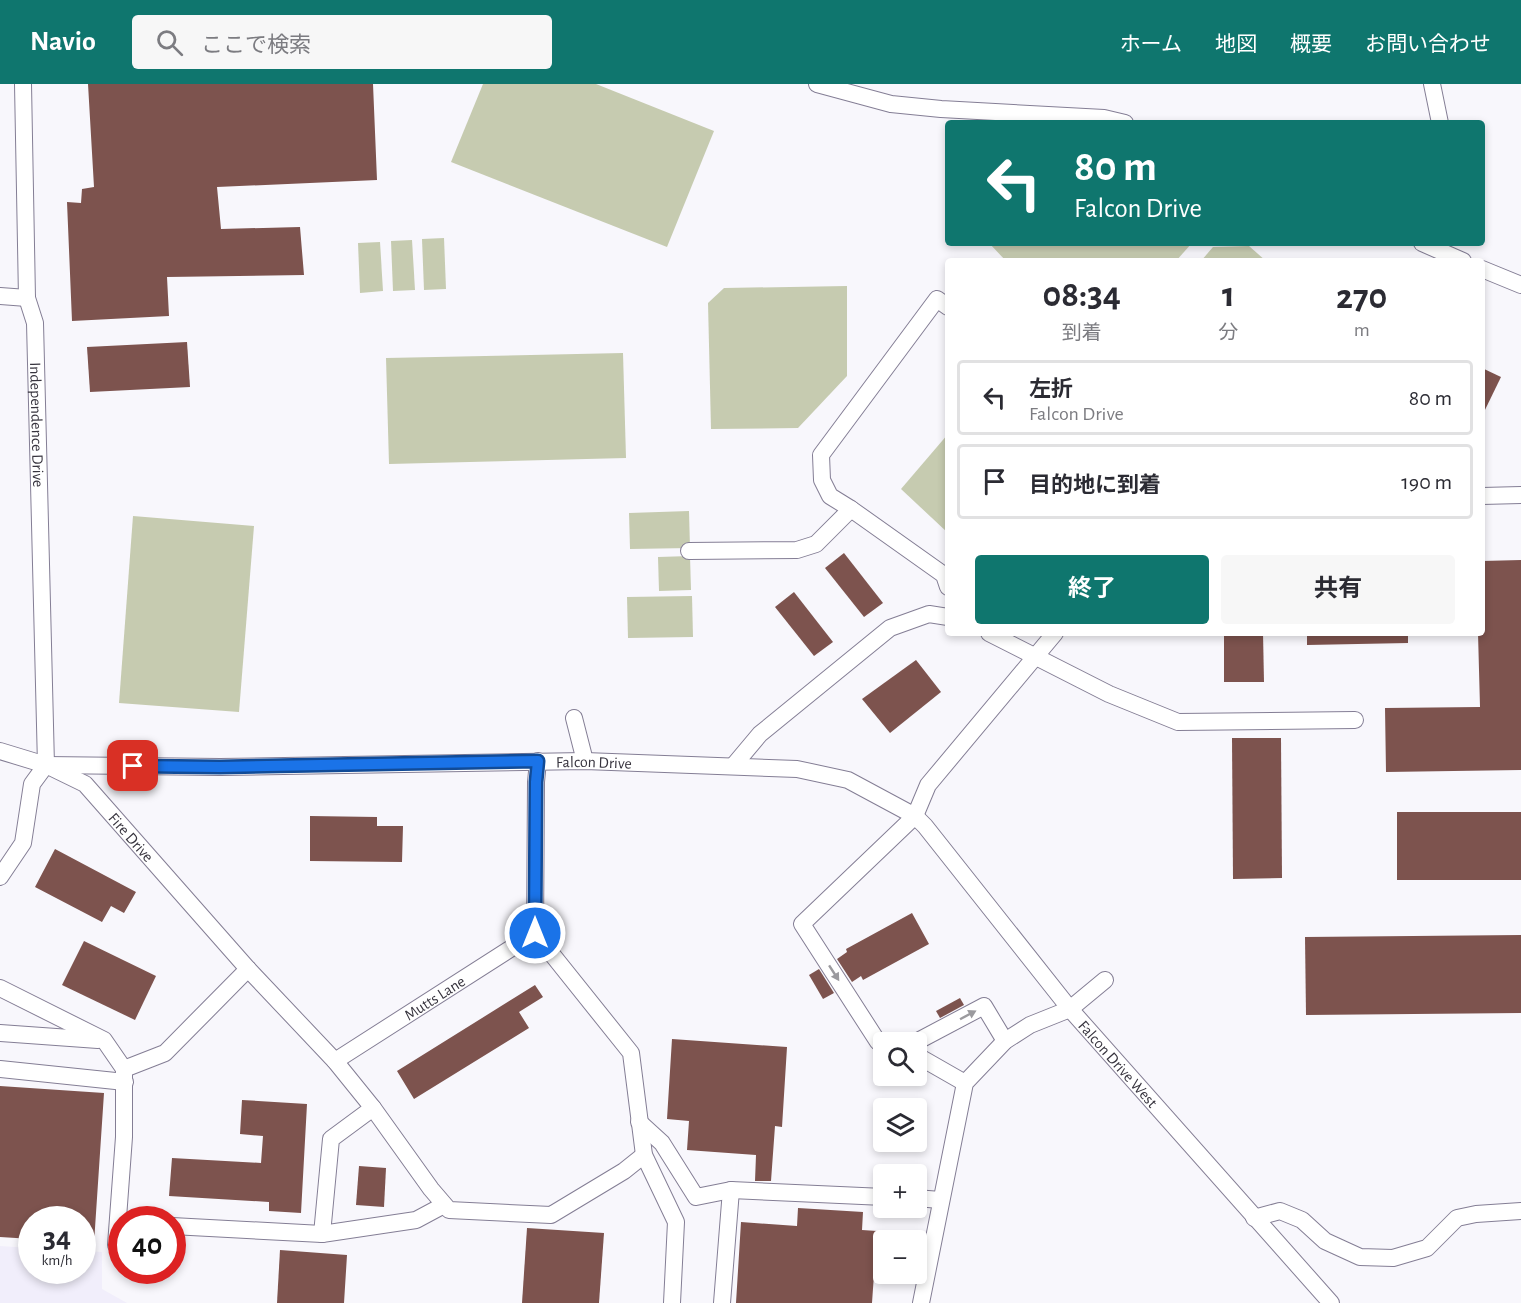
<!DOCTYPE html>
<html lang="ja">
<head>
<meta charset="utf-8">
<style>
	body { margin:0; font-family:"Alegreya Sans","Noto Sans JP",sans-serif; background:#f7f7f7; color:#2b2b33; height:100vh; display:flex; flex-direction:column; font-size:22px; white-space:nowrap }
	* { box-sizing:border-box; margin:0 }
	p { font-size:20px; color:#7c7c81 }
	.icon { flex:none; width:33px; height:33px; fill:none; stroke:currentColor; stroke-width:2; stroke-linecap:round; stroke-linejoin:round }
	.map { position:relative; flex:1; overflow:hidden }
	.side { position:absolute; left:945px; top:174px; width:540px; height:378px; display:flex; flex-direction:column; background:#fff; border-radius:6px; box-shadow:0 3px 9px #0003 }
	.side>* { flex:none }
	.guide { position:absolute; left:945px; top:36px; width:540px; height:126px; border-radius:6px; box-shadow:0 3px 9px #0003; background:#0f766e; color:#fff; overflow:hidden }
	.tools { position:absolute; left:873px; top:948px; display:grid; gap:12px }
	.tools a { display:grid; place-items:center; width:54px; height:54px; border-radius:6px; background:#fff; box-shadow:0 3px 9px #0003; font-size:30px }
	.speed { position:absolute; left:18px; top:1122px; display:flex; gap:12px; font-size:30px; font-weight:700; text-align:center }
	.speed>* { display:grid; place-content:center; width:78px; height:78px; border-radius:50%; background:#fff; box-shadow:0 3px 9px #0003; line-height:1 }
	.speed small { font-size:15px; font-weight:400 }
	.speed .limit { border:9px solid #d22; background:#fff; color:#111 }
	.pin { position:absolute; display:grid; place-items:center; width:51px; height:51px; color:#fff; margin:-26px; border-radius:12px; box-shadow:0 3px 9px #0006 }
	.me { position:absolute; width:66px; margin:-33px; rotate:0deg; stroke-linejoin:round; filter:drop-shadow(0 0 4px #0008) }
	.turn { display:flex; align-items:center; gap:21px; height:126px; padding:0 30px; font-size:27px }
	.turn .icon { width:78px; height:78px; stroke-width:2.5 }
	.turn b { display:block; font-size:42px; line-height:51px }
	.eta { display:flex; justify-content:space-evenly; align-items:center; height:102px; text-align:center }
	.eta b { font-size:36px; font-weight:700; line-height:42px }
	.button { display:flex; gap:12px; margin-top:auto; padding:12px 30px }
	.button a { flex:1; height:69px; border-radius:6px; background:#0f766e; color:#fff; font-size:24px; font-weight:700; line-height:69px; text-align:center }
	.button a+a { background:#f7f7f7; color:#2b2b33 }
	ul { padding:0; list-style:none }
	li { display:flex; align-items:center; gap:18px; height:75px; margin:0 12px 9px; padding:0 18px; border:3px solid #e1e1e2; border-radius:6px }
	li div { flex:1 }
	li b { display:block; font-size:22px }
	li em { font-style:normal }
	header { display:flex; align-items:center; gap:36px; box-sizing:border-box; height:84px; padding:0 30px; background:#0f766e; color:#fff }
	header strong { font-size:28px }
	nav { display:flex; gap:33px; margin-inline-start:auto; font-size:21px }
	.search { width:420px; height:54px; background:#f7f7f7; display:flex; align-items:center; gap:15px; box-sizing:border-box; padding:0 21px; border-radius:6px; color:#7c7c81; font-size:22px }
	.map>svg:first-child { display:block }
	.built { fill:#f1eefb }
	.green { fill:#c6cbb0 }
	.building { fill:#7d534e }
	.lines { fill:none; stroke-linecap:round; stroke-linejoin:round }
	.minor-casing { stroke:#847e95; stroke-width:18 }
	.minor { stroke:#fff; stroke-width:16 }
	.oneway { fill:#9b9a9e }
	.route-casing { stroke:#114b97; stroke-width:15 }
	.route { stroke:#1a73e8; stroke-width:10 }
	.labels { text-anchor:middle; stroke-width:6; stroke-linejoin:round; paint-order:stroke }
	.street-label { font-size:16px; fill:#37343e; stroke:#fff }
</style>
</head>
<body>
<header>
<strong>Navio</strong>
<div class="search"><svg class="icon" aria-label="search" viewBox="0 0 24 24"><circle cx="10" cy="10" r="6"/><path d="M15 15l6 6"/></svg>ここで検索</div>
<nav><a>ホーム</a><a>地図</a><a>概要</a><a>お問い合わせ</a></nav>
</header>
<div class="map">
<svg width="1521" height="1219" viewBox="0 0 1521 1219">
	<rect width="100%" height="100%" fill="#f8f7fc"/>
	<polygon class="built" points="0,1162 31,1164 32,1186 82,1186 83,1167 102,1168 102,1205 127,1219 0,1219"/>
	<g class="green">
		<polygon points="483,0 596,0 714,47 667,163 451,78"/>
		<polygon points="444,154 446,205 424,206 422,155"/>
		<polygon points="412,156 415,206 393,207 391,157"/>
		<polygon points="380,158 383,207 360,209 358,159"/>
		<polygon points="989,159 1192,159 1176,177 1006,177"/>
		<polygon points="1249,162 1266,177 1201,177 1213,163"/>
		<polygon points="847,202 847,292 798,344 711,345 708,219 724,204"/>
		<polygon points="623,269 626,374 389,380 386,274"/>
		<polygon points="948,350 948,449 901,405"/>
		<polygon points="689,427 690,464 630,465 629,429"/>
		<polygon points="133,432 254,442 239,628 119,619"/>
		<polygon points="690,472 691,506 659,507 658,473"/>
		<polygon points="692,512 693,553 628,554 627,513"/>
	</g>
	<g class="building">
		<polygon points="88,0 373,0 377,96 217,103 221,145 300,143 304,191 167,193 169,232 72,237 67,118 81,119 82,105 94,103"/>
		<polygon points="187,258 190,303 90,308 87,263"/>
		<polygon points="1482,284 1501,293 1482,332"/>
		<polygon points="844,469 883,519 864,533 825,484"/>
		<polygon points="1521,476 1521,686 1386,688 1385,624 1480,623 1478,549 1482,549 1482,477"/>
		<polygon points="794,508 833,558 814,572 775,523"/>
		<polygon points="1224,549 1263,549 1264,598 1224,598"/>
		<polygon points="1307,549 1408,549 1408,559 1307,561"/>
		<polygon points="916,576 941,608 890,649 862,615"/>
		<polygon points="1232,654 1281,654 1282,794 1233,795"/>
		<rect x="1397" y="728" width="124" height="68"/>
		<polygon points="310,732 377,733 377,742 403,742 402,778 310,777"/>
		<polygon points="55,765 136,808 124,829 111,822 102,838 35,803"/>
		<polygon points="912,829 929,860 863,896 861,892 852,898 837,875 847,868 846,865"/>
		<polygon points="1521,851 1521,929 1306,931 1305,853"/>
		<polygon points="84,857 156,892 135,936 62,901"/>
		<polygon points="819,885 834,909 823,915 809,891"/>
		<polygon points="535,901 543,913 519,928 529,944 414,1015 397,987"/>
		<polygon points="960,914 964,921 940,934 936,927"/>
		<polygon points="672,955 787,963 782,1043 775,1042 771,1097 755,1097 756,1071 687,1066 689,1037 667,1035"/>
		<polygon points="0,1002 104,1009 94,1159 82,1159 82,1136 32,1136 32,1155 0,1153"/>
		<polygon points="242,1016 307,1020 301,1129 269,1127 269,1118 169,1112 172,1074 261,1079 263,1052 240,1050"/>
		<polygon points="359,1082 386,1084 384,1123 356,1121"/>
		<polygon points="798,1124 863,1128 862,1146 877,1147 872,1219 736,1219 741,1138 797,1142"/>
		<polygon points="527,1144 604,1149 599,1219 522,1219"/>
		<polygon points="280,1166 347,1171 344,1219 277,1219"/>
	</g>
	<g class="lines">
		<defs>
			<g id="minor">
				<path id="s1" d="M23,0L27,214L35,239L46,681"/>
				<polyline points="817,0 891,20 941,25 1104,34 1125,39"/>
				<polyline points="1432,0 1440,39"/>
				<polyline points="1422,159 1463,177"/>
				<polyline points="1482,185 1521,201"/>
				<polyline points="0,212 27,214"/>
				<polyline points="948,223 937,215 821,371 822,396 830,412 851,425 944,491 948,503"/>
				<polyline points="1482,412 1521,411"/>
				<polyline points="689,467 797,466 816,460 851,425"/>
				<polyline points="989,549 1109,610 1178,638 1355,636"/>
				<polyline points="574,634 585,677"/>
				<path id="s2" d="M0,667L46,681L85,700L248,885L335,977L373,1024L431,1105L449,1126L551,1131L624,1087L644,1071"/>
				<path id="s3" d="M46,681L220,683L585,677L797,685L848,696L915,732L925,742L1070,925L1331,1219"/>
				<polyline points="734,681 760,650 890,544 929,530 948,533"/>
				<polyline points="0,793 23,759 32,700 46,681"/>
				<polyline points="535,849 631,969 644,1071 676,1138 672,1219"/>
				<polyline points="535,849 536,698 538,677"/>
				<polyline points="0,904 104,956 124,985 124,1053 116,1161"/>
				<polyline points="0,949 98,956"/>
				<polyline points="916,958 984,922 1005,957"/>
				<polyline points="884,959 878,958 802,840 915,732 928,701 1055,549"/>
				<polyline points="916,971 965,999"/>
				<path id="s4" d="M335,977L535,849"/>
				<polyline points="0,985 125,998"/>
				<polyline points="124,985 165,969 248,885"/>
				<polyline points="639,1038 662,1059 696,1113 731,1106 884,1113"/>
				<polyline points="916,1114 940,1116"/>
				<polyline points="1254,1134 1280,1127 1302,1136 1325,1157 1360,1173 1393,1174 1427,1164 1457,1134 1476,1130 1521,1127"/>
				<polyline points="172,1142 322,1150 416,1136 444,1121"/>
				<polyline points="322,1150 331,1055 373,1024"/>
				<polyline points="722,1219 731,1106"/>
				<polyline points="921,1219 965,999 1005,957 1030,941 1070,925 1105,896"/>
			</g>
		</defs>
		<use href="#minor" class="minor-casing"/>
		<use href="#minor" class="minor"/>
	</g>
	<defs><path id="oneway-solid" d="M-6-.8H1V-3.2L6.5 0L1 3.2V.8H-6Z" transform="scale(1.5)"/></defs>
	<g class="oneway">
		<use href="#oneway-solid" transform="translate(834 889) rotate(57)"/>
		<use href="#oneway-solid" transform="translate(968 931) rotate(-28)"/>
	</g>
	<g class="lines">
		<defs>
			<polyline id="route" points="133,682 220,683 538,677 536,698 535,849"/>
		</defs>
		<use href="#route" class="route-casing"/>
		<use href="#route" class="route"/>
	</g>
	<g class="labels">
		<g class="street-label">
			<text dy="6" stroke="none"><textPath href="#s1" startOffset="342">Independence Drive</textPath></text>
			<text dy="6" stroke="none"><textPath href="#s3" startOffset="548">Falcon Drive</textPath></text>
			<text dy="6" stroke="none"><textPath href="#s2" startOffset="162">Fire Drive</textPath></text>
			<text dy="6" stroke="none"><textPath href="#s4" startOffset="118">Mutts Lane</textPath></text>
			<text dy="6" stroke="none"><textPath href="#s3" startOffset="1200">Falcon Drive West</textPath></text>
		</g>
	</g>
</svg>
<div class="tools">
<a><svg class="icon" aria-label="search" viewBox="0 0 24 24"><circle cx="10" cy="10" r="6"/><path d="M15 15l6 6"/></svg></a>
<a><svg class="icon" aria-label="layers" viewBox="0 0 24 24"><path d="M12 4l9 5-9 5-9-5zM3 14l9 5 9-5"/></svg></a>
<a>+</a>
<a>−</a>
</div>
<div class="speed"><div>34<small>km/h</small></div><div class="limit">40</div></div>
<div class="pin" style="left:133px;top:682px;background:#d93025"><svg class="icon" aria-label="arrive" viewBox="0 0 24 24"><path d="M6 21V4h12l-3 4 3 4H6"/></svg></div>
<svg class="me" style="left:535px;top:849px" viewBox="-20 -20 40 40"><circle r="17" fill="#1a73e8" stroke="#fff" stroke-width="3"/><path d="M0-11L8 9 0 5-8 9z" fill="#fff"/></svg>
<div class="guide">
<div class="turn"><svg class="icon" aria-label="left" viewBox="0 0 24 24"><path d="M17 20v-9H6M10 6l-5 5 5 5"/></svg><div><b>80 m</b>Falcon Drive</div></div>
</div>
<section class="side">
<div class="eta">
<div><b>08:34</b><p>到着</p></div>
<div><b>1</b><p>分</p></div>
<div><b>270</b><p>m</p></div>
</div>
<ul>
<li><svg class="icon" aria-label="left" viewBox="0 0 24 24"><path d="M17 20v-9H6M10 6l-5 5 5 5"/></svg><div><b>左折</b><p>Falcon Drive</p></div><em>80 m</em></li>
<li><svg class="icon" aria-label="arrive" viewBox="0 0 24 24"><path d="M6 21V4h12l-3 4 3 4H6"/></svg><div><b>目的地に到着</b></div><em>190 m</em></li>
</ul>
<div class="button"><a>終了</a><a>共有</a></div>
</section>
</div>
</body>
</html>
